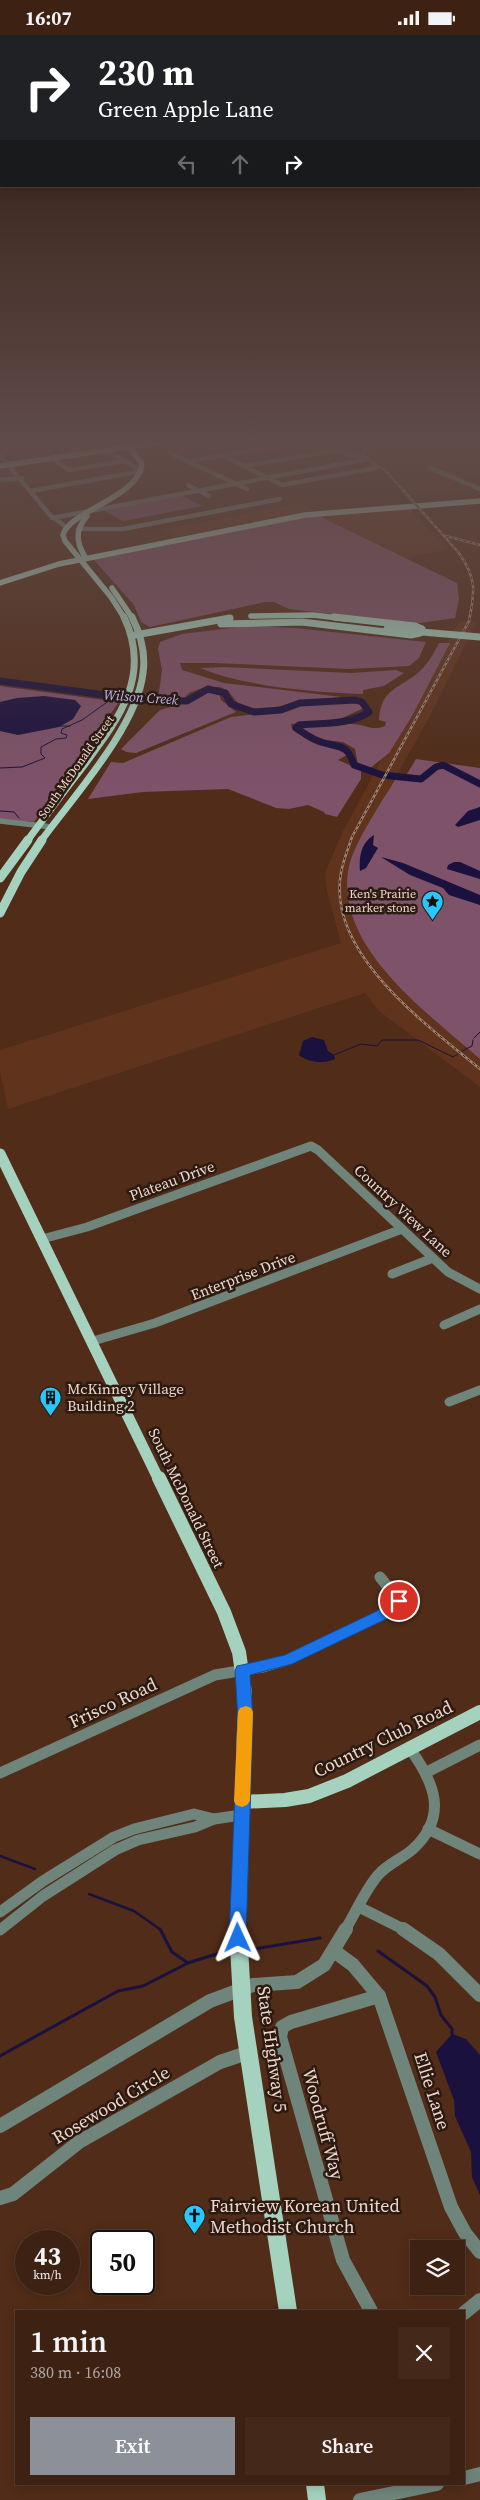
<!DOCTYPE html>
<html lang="en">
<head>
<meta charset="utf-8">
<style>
	body { margin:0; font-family:"Source Serif 4",serif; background:#44291b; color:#f1f3f6; height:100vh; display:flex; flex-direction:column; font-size:19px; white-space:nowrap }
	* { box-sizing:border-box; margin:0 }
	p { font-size:16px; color:#ada39f }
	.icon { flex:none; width:28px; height:28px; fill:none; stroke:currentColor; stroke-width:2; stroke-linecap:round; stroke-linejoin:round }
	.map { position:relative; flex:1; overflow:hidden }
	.side { position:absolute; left:15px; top:2275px; width:450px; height:175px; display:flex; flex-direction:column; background:#3d2112; border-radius:0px; box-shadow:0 2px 12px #0003,0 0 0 1px #563e32 }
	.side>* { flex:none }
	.guide { position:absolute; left:0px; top:0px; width:480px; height:152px; box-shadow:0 2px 12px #0003,0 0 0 1px #563e32; background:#202124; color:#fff; overflow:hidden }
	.tools { position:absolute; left:410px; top:2205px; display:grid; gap:10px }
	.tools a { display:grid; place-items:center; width:55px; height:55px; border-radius:0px; background:#3d2112; box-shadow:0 2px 12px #0003,0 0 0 1px #563e32; font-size:25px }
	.speed { position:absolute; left:15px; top:2195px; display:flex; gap:10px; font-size:25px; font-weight:700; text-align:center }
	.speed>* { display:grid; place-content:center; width:65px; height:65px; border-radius:50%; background:#3d2112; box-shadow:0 2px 12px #0003,0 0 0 1px #563e32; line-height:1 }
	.speed small { font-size:12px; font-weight:400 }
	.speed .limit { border:2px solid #111; border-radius:8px; background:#fff; color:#111 }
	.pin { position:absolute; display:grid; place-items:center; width:42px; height:42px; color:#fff; margin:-21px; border:2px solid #fff; border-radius:50%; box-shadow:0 1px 5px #0007 }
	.me { position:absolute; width:55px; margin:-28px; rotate:359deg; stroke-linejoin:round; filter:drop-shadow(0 0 4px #0008) }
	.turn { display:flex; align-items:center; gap:18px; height:105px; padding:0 15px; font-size:22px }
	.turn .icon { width:65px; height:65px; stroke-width:2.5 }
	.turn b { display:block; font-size:35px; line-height:42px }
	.lanes { display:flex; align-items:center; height:48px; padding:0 15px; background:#0003; justify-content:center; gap:25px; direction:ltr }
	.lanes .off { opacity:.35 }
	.round { display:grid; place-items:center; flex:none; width:52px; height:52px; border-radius:0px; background:#44291b }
	.head { display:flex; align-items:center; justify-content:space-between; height:85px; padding:0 15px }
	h1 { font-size:30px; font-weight:600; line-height:38px }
	.cta { display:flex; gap:10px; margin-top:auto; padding:10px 15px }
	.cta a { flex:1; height:58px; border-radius:0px; background:#8c9099; color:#fff; font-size:20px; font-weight:600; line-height:58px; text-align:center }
	.cta a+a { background:#44291b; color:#f1f3f6 }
	.status { display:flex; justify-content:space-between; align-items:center; height:35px; padding:0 25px; background:#3d2112; direction:ltr }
	.status svg { height:14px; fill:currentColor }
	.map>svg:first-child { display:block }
	.built { fill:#60331c }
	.green { fill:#7e5269 }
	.water { fill:#1a113e }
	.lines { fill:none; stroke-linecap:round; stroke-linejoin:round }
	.stream-far2 { stroke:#1a113e; stroke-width:1 }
	.stream-far1 { stroke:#1a113e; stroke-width:2.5 }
	.stream { stroke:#1a113e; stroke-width:3 }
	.river { stroke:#1a113e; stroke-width:7 }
	.minor-far4 { stroke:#6f857b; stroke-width:4.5 }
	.minor-far3 { stroke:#6f857b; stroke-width:5.5 }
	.minor-far2 { stroke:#6f857b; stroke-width:9 }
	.minor-far1 { stroke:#6f857b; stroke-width:11 }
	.minor { stroke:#6f857b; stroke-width:14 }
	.major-far5 { stroke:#a5d2bf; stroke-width:5.5 }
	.major-far4 { stroke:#a5d2bf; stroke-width:7 }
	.major-far3 { stroke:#a5d2bf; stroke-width:9 }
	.major-far2 { stroke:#a5d2bf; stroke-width:11 }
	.major-far1 { stroke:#a5d2bf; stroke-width:14 }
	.major { stroke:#a5d2bf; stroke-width:18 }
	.rail-casing { stroke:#a08171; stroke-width:2.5 }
	.rail { stroke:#2b1a11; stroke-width:1; stroke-dasharray:3; stroke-linecap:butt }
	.major-bridge { stroke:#a5d2bf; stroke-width:7 }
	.route { fill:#1a73e8; stroke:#114b97 }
	.slow { fill:#f59e0b }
	.labels { text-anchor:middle; stroke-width:5; stroke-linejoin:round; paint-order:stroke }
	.far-street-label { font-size:12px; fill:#f0d7cb; stroke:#2b1a11 }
	.far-poi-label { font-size:12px; fill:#f0d7cb; stroke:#2b1a11; text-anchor:end }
	.far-water-label { font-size:14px; font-style:italic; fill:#bdb9f9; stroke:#2b1a11 }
	.street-label { font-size:15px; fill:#f0d7cb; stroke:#2b1a11 }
	.poi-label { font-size:15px; fill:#f0d7cb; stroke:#2b1a11; text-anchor:start }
	.near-street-label { font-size:18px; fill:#f0d7cb; stroke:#2b1a11 }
	.near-poi-label { font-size:18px; fill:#f0d7cb; stroke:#2b1a11; text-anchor:start }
</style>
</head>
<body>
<div class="status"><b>16:07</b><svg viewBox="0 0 49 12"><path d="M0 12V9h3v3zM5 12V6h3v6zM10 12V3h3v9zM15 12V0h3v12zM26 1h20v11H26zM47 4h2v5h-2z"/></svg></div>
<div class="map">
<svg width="480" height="2465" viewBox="0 0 480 2465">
	<rect width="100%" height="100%" fill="#512c18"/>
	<g class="built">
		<polygon points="14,407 90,407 103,415 13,427 0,415 0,409"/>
		<polygon points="328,407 480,407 480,439 455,444 480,456 412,461 386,432 359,417"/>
		<polygon points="300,468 312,475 174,502 162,495"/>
		<polygon points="409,473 448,514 406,523 317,480"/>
		<polygon points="460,586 477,586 431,679 353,819 349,831 347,857 349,873 356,890 386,938 480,1020 480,1052 379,976 365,958 8,1074 0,1036 0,1015 341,908 327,856 325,838 342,798 370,746 416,660"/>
	</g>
	<g class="green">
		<polygon points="54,407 89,407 99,413 67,418"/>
		<polygon points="181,460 202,471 123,486 103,475"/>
		<polygon points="317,480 457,548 459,564 455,583 413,589 289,574 274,567 265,567 150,592 141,587 134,570 94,525"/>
		<polygon points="247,591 295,593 426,607 419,623 409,631 349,634 214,628 180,628 182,635 224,648 342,662 294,667 267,675 249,673 237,667 228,656 220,652 205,652 189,658 182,665 158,664 162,635 158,614 160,607 182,599"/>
		<path d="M439,608H450L412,681L389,718L369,734L358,730L355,714L343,707L324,705L302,694L305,692C320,691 335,689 350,689C363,688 372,697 385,691L386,687L379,685C381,653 399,654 419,637C428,629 434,618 439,608Z"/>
		<path d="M224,632L351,638L396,635L404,638L384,651L363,655V659C313,657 246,652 200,633Z"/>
		<polygon points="0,651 119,667 34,787 0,784"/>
		<polygon points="209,657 219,658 221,665 236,677 136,718 126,717 121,714 160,675 192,666"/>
		<polygon points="358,667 364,673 338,685 291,689 292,694 318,708 338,712 347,720 338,725 361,735 361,744 337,782 325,779 324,777 308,770 289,774 276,773 228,754 143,757 88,764 111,727 123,728 231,682 283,676 304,669"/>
		<path d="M416,724L480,733V1024C428,978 332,911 349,831C355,806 382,767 396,743L404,744Z"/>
	</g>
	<g class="water">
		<polygon points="44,661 75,665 81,671 73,684 59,692 18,700 0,696 0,667 17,663"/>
		<polygon points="480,772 480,785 458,792 455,790 468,776"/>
		<path d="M374,800L373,810L378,813L366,833L360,836C359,821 361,808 374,800Z"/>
		<polygon points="381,822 403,828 480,860 480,870 449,860 443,853 410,840"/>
		<polygon points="454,827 460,827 480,836 480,844 447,834 448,830"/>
		<path d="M312,1002L324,1005L328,1016L334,1020L335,1024C325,1029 308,1028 299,1020L303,1006Z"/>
		<polygon points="452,1999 466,2004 480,2020 480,2160 472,2142 471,2117 455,2081 454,2065 436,2017"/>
	</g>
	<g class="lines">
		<g class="stream-far2">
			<polyline points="57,691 70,691"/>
			<polyline points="0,733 22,732 45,723 41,719 41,712 56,704 66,703 67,700 61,698 62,694 82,685 113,663"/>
			<polyline points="0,776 14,777 19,783"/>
			<polyline points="474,1003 480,997"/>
			<polyline points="462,1016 472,1011 473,1005"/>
			<polyline points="334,1020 361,1009 377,1011 382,1005 418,1005 453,1022 458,1019"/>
		</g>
		<g class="stream-far1">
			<polyline points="0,1821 35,1834"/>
			<polyline points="89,1859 134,1876 161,1895"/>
		</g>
		<g class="stream">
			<polyline points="160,1894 172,1917 188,1928 226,1916"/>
			<polyline points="254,1914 320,1903"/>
			<polyline points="378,1916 427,1951 435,1962 441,1980 452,1994 452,1999"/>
			<polyline points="0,2021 118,1956 143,1951 188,1928"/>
		</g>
		<path class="river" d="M0,646L142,665L187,666L208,654L225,658L231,669L254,677L281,675L300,668L355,665L362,667L369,677C350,690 322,688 299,690L296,693C304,698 312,705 321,707C339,713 347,708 354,730L382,740L421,744L436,732L443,730L480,749"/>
		<g class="minor-far4">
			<polyline points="93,407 142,436"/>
			<polyline points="161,407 168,412 170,418 247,454"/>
			<polyline points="311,407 332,416"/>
			<polyline points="0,408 9,407"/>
			<polyline points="0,420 50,480 66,492"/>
			<polyline points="222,420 282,450 376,433"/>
			<polyline points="51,423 69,435 124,426"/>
			<polyline points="189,426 301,407"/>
			<polyline points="245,431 337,415 364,425"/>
			<polyline points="430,433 480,454"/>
			<polyline points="0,445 22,443"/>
			<polyline points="188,450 209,461"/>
			<polyline points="31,456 142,436"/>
			<polyline points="52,483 363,425"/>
			<polyline points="78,494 123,494 280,464"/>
		</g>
		<polyline class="minor-far3" points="0,786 52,792"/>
		<g class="minor-far2">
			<polyline points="42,1204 87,1192 311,1111 318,1115 448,1237 480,1254"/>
			<polyline points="392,1239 433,1223"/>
			<polyline points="444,1290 480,1274"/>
			<polyline points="93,1306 155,1288 402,1194"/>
			<polyline points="449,1367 480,1355"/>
		</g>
		<g class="minor-far1">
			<polyline points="427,1737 480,1710"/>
			<polyline points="0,1738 215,1640 263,1632 287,1625 382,1580 395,1572 399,1566 380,1542"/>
			<polyline points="428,1794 480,1819"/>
			<polyline points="359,1872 405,1895"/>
			<polyline points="0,1877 43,1846 114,1802 134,1794 194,1779 214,1784"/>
			<polyline points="0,1895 43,1861 115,1815 138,1805 195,1792 214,1784 241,1780"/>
			<path d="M345,1895C355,1879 366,1853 379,1839C388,1829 403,1823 413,1814C449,1781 434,1747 410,1714"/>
		</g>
		<g class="minor">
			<polyline points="403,1894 439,1919 480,1960"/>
			<polyline points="334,1916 353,1930 379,1961 451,2172 465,2198 480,2217"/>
			<polyline points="0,2091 210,1966 253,1950 297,1947 324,1930 346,1894"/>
			<polyline points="0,2163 13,2159 79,2107 220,2027 247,2018"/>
			<polyline points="371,2276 343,2225 280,2002 282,1992 291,1987 379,1961"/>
			<polyline points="464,2278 480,2265"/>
			<polyline points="464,2443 480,2439"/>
			<polyline points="360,2465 437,2449"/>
		</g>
		<g class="major-far5">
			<path d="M121,407L132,415L142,429C139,462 69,476 63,500L65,506L111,562L125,584"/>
			<polyline points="0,431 160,407"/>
			<path d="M85,522C76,507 75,495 87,481"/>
			<polyline points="0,548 59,529 305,480 480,466"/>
			<polyline points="112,553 133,584"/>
			<polyline points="251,581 313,580 346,584"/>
			<polyline points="226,584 230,583"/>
		</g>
		<g class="major-far4">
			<polyline points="221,589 302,587 411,600 420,598 422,594 415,591 334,582"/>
			<polyline points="135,600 230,583"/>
			<path d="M27,806C45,782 63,757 82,733C116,687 153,643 124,582"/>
			<path d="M41,806C73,762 137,692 143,638C146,618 141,600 132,582"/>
		</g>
		<g class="major-far3">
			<polyline points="0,843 28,805"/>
			<polyline points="0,878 21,837 42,805"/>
		</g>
		<polyline class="major-far2" points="0,1119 159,1445"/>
		<g class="major-far1">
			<polyline points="159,1443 224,1577 239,1617 245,1658 238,1895"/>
			<polyline points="242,1767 285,1765 309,1761 347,1746 480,1677"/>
		</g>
		<g class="major">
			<polyline points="238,1894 243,1982 288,2276"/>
			<polyline points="315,2449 317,2465"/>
		</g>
		<defs>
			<g id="rail">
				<path d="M325,407L363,422L385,435L459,518C477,544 475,556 469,586L352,802C348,814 343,826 341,838C326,918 427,990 480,1034"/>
				<polyline points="370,425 363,419 364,415 380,407"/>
				<polyline points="446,501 480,510"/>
			</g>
		</defs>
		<use href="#rail" class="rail-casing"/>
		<use href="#rail" class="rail"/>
		<polyline class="major-bridge" points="387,594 480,602"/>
	</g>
	<linearGradient id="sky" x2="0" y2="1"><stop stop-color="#2d180d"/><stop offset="0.54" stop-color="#5f4b48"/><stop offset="1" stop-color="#5f4b48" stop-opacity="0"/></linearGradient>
	<rect width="480" height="752" fill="url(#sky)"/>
	<path class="route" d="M399,1561L404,1563L406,1566C401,1575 395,1579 386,1584L292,1629L250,1640L253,1685L246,1903L243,1908L238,1911L232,1908L229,1903L238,1685L235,1636L237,1631L242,1630L285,1620L377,1576Z"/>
	<polygon class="slow" points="246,1671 251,1673 253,1677 250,1766 247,1770 242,1772 236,1770 234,1766 238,1677 240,1673"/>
	<defs>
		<symbol id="sight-pin" viewBox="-11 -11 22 30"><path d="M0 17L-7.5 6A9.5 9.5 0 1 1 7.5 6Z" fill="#27c8ff" stroke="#2b1a11"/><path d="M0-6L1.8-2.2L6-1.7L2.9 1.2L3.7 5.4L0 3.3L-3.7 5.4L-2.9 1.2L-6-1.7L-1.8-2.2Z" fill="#111"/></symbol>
		<symbol id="building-pin" viewBox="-11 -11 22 30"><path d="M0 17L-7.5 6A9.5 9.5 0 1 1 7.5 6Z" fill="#27c8ff" stroke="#2b1a11"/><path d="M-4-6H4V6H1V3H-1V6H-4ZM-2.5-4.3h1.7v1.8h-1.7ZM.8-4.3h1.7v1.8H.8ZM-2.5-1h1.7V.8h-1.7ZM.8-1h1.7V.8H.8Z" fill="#111"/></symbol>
		<symbol id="church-pin" viewBox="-11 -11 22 30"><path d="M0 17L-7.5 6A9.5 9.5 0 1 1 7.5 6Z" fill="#27c8ff" stroke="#2b1a11"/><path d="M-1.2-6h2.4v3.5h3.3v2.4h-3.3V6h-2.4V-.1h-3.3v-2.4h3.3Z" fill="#111"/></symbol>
	</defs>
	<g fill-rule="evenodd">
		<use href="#sight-pin" x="420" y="854" width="25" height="34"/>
		<use href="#building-pin" x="38" y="1350" width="25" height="34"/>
		<use href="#church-pin" x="182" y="2168" width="25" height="34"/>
	</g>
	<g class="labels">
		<g class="far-street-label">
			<text transform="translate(76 732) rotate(-55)" y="4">South McDonald Street</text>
		</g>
		<g class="far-poi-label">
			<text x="416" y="863">Ken's Prairie<tspan x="416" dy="14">marker stone</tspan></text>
		</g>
		<g class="far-water-label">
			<text transform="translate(141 662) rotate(4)" y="5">Wilson Creek</text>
		</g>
		<g class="street-label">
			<text transform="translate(172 1146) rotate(-20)" y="5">Plateau Drive</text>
			<text transform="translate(403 1176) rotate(43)" y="5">Country View Lane</text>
			<text transform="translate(243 1241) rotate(-21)" y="5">Enterprise Drive</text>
			<text transform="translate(186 1463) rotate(64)" y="5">South McDonald Street</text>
		</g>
		<g class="poi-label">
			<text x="67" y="1359">McKinney Village<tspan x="67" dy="17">Building 2</tspan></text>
		</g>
		<g class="near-street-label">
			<text transform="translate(113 1668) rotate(-25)" y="6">Frisco Road</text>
			<text transform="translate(383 1704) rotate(-26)" y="6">Country Club Road</text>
			<text transform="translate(272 2014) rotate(82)" y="6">State Highway 5</text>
			<text transform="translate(432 2056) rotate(72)" y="6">Ellie Lane</text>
			<text transform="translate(111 2070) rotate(-31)" y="6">Rosewood Circle</text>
			<text transform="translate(323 2089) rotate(75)" y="6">Woodruff Way</text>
		</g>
		<g class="near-poi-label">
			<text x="210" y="2177">Fairview Korean United<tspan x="210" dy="21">Methodist Church</tspan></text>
		</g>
	</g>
</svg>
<div class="tools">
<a><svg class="icon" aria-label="layers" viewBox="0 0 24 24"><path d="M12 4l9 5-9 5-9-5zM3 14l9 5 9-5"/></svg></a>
</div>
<div class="speed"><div>43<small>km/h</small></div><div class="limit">50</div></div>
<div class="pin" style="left:399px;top:1566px;background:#d93025"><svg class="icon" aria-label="arrive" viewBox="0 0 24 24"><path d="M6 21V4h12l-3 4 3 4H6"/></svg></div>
<svg class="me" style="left:238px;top:1903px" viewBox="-20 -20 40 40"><path d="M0-17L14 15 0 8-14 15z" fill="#1a73e8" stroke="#fff" stroke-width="4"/></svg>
<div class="guide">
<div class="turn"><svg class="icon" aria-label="right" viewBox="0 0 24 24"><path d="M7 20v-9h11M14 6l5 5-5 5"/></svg><div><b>230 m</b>Green Apple Lane</div></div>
<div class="lanes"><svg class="icon off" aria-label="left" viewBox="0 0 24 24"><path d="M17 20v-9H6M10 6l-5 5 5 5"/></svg><svg class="icon off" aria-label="ahead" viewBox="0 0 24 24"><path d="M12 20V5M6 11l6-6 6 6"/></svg><svg class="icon" aria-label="right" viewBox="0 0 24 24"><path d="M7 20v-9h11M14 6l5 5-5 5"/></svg></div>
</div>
<section class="side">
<div class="head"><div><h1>1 min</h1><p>380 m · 16:08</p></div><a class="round"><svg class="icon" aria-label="close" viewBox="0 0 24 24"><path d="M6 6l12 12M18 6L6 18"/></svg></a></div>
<div class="cta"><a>Exit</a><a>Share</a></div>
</section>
</div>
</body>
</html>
